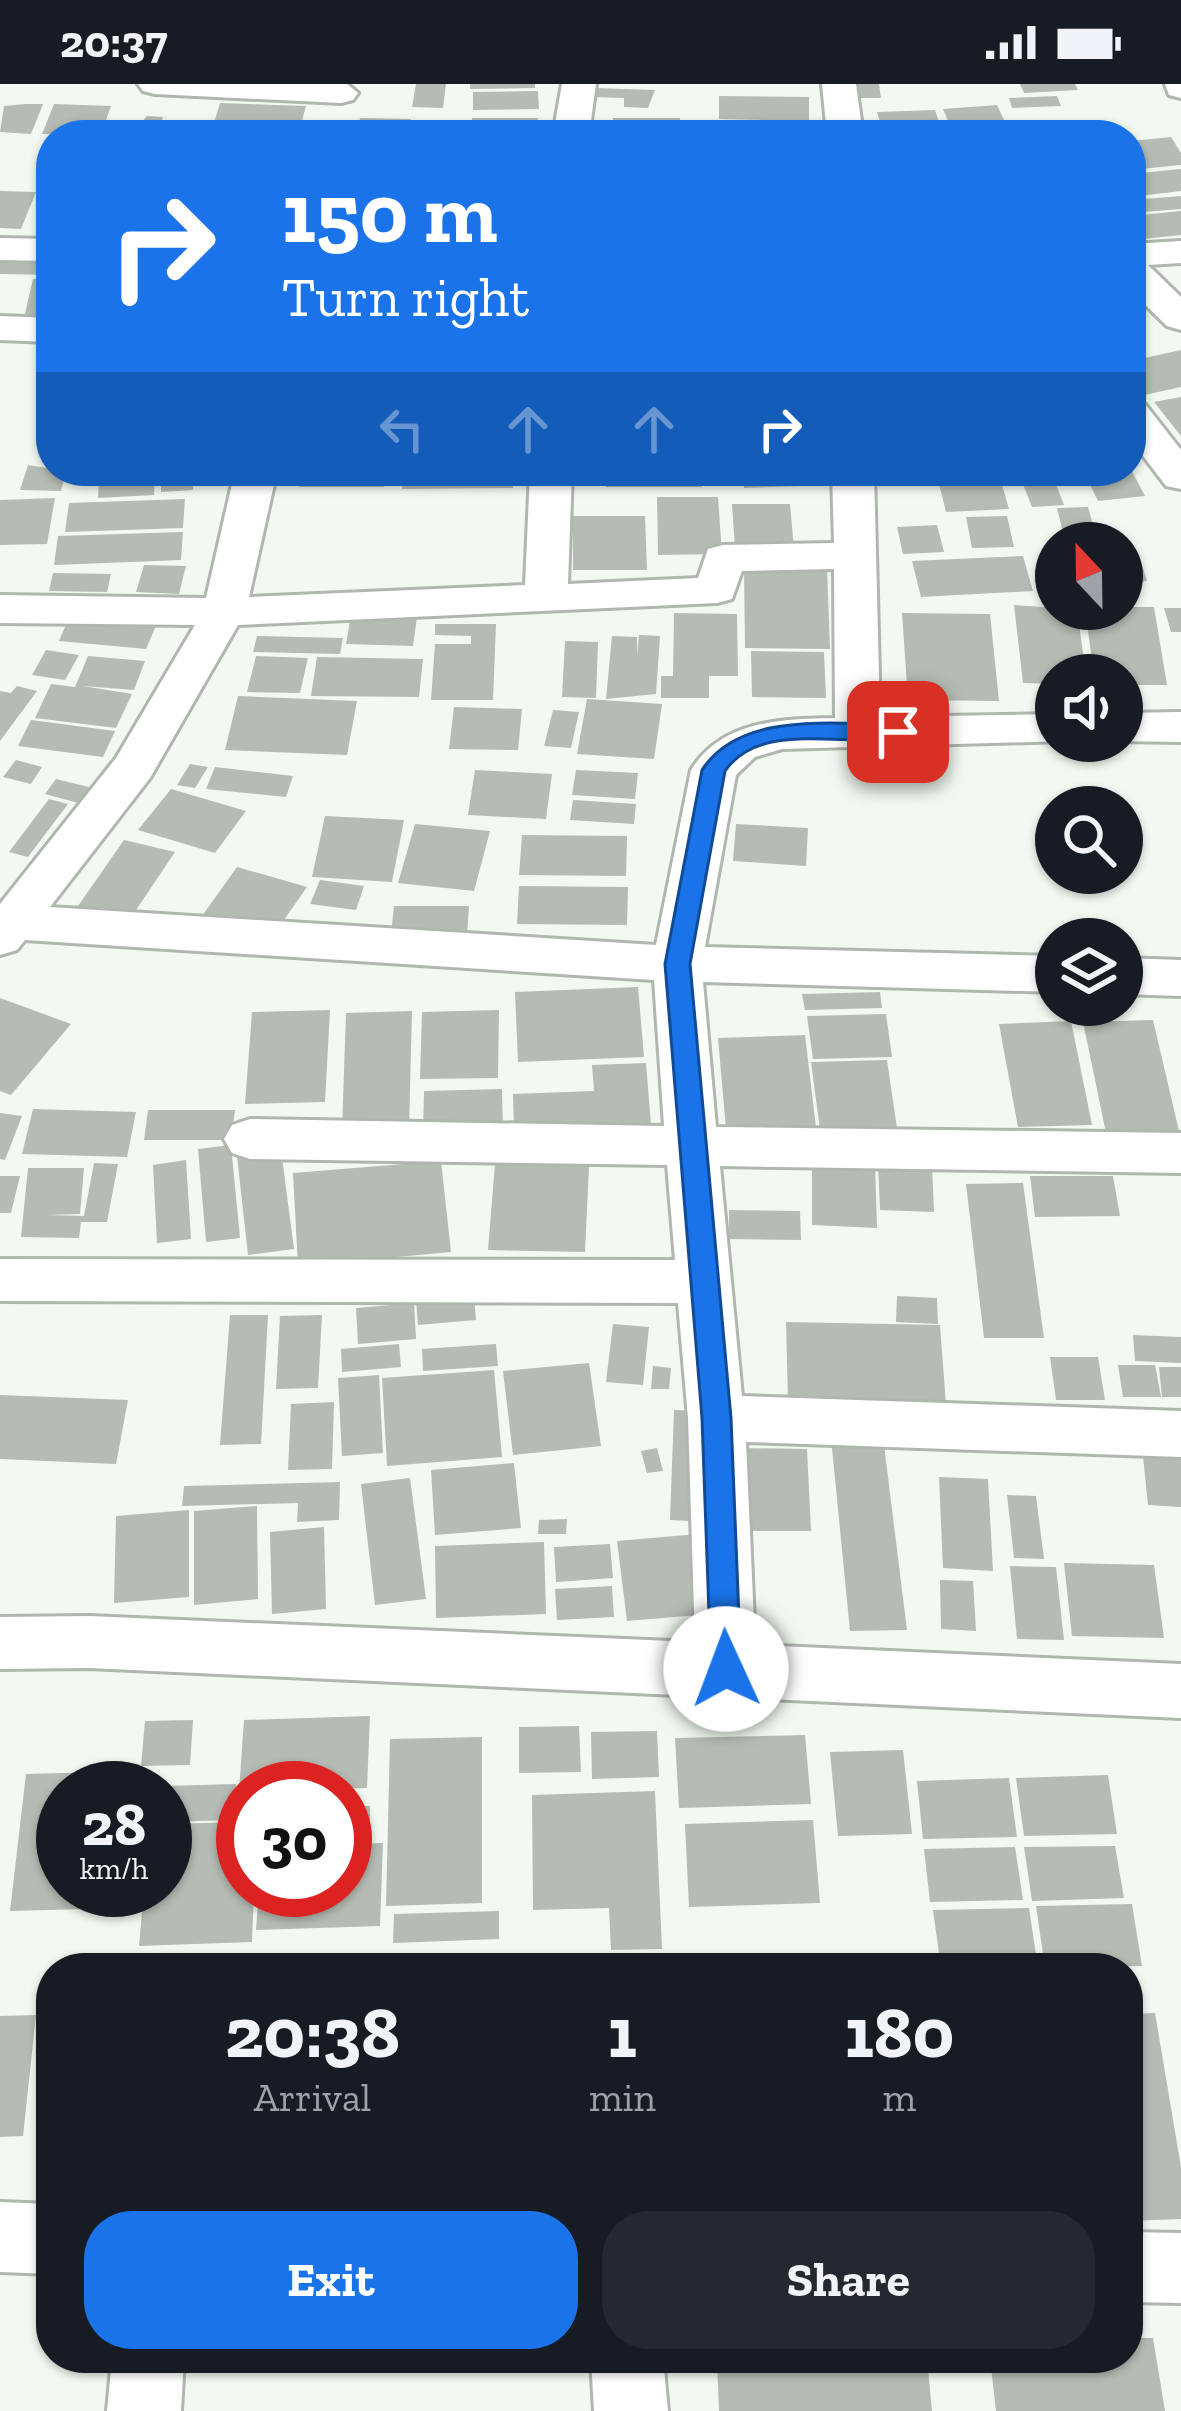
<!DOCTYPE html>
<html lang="en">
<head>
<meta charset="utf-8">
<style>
	body { margin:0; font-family:"Zilla Slab",serif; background:#242831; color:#f1f3f6; height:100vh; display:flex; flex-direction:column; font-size:45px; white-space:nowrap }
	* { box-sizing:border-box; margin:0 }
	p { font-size:39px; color:#9ea1a6 }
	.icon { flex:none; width:66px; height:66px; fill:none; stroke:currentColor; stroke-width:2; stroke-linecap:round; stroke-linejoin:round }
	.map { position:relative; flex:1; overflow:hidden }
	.details { position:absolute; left:36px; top:1869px; width:1107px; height:420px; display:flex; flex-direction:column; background:#171b24; border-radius:48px; box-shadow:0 3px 9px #0004 }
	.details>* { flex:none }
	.guide { position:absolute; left:36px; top:36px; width:1110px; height:366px; border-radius:48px; box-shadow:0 3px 9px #0004; background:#1a73e8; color:#fff; overflow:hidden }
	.needle { width:78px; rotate:338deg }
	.fabs { position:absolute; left:1035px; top:438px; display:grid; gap:24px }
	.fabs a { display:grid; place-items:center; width:108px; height:108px; border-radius:50%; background:#171b24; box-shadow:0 3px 9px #0004; font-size:60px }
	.speed { position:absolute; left:36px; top:1677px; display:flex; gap:24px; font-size:60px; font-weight:700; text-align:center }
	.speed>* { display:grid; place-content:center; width:156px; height:156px; border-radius:50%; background:#171b24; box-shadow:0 3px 9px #0004; line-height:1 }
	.speed small { font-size:30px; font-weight:400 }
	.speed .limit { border:18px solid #d22; background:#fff; color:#111 }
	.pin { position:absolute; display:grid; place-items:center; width:102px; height:102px; color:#fff; margin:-51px; border-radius:24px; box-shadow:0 6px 18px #0006 }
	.me { position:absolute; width:132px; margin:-66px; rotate:358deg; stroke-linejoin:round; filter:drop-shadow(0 0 9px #0008) }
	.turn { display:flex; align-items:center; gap:42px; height:252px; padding:0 48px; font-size:54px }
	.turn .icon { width:156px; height:156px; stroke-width:2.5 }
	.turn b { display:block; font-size:84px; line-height:102px }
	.lanes { display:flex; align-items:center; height:114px; padding:0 48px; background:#0003; justify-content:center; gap:60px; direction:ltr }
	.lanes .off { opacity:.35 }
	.eta { display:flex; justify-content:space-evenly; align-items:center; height:204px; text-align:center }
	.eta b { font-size:72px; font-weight:800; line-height:84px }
	.primary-button { display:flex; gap:24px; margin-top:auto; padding:24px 48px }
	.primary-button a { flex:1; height:138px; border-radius:48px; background:#1a73e8; color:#fff; font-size:48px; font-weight:800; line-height:138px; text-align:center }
	.primary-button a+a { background:#242831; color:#f1f3f6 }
	.status { display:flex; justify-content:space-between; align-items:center; height:84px; padding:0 60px; background:#171b24; direction:ltr }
	.status svg { height:33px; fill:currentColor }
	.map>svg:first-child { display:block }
	.building { fill:#b5bcb3 }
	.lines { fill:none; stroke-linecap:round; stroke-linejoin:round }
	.minor-casing { stroke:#b0b7af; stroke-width:6 }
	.minor { fill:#fff; fill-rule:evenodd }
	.route { fill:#1a73e8; stroke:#114b97; stroke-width:3 }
</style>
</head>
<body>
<div class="status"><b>20:37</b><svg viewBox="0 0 49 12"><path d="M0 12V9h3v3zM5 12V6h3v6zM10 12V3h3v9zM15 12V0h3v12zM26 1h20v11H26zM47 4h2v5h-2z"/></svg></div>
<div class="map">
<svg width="1181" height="2327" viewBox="0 0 1181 2327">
	<rect width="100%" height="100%" fill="#f1f9f0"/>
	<g class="building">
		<polygon points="416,0 446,0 443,24 412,23"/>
		<polygon points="470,0 535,0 535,4 470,5"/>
		<polygon points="854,0 879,0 881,14 855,14"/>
		<polygon points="1020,0 1075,0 1078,6 1024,9"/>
		<polygon points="593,4 655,6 648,24 624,23 624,14 591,13"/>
		<polygon points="538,7 539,25 473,26 473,8"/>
		<polygon points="719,12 809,13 809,37 719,35"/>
		<polygon points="1057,12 1061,22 1012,24 1009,14"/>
		<polygon points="220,19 306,22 298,51 211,49"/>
		<polygon points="26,20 43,20 31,50 0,48 4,22"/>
		<polygon points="54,20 111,22 101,51 42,50"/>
		<polygon points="997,21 1010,49 954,51 943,25"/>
		<polygon points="935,26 943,51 884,51 877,28"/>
		<polygon points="147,32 163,33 157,51 125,51 129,41 139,41"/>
		<polygon points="360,34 411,35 409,51 357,51"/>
		<rect x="472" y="34" width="66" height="17"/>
		<polygon points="613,34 680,34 681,51 614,51"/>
		<polygon points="718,38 809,39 810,51 719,51"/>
		<polygon points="1171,53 1181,69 1181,81 1131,86 1131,57"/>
		<polygon points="1181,85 1181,107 1131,113 1131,90"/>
		<polygon points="0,107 36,108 21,145 0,144"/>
		<polygon points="1181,112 1181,125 1131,129 1131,116"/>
		<polygon points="1181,127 1181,151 1134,156 1131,150 1131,132"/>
		<polygon points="0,171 51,172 51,191 0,190"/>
		<polygon points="33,195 51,195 51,238 23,238"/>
		<polygon points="1181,266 1181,303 1131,314 1131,277"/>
		<polygon points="1181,313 1181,352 1154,318"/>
		<polygon points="28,381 66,387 61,407 20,406"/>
		<polygon points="155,387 154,411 98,414 99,389"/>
		<polygon points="161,387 204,387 204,391 193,392 193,406 161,408"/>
		<polygon points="301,387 386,387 384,403 299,403"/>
		<polygon points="403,387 513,387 513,404 402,405"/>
		<polygon points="606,387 701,387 702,403 606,403"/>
		<polygon points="742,387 826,387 828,401 744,404"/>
		<polygon points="1132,387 1145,412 1098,417 1085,391"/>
		<polygon points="1053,393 1064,421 1032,423 1021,395"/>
		<polygon points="1001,397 1009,425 946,428 939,400"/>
		<polygon points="657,413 718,413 722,470 658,471"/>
		<polygon points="55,414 47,460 0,461 0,416"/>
		<polygon points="185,415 183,444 65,448 69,419"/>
		<polygon points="732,420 790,420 794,465 735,465"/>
		<polygon points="1088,423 1095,448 1063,449 1057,424"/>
		<polygon points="573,432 645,432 647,486 573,486"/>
		<polygon points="1007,432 1014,463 972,464 966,433"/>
		<polygon points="937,441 944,468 903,470 897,443"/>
		<polygon points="183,448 181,476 54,481 58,452"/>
		<polygon points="1023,472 1033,507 921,513 912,477"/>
		<polygon points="144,481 186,482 179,510 136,508"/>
		<polygon points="744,481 827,483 830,565 745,564"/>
		<polygon points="1142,481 1147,497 1122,499 1122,483"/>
		<polygon points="53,489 111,490 107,508 49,507"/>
		<polygon points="1014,521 1077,525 1086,591 1056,591 1056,600 1023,599"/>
		<polygon points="1122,523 1154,523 1167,601 1122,601 1122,591 1094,591 1085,525"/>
		<polygon points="1164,524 1181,524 1181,548 1171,548"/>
		<polygon points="71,529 158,537 146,565 59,557"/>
		<polygon points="674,529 737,530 738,592 709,592 709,614 661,614 661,592 673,592"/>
		<polygon points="902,529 990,530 999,617 908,616"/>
		<polygon points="351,531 417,533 413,562 346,560"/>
		<polygon points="435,540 496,540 493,616 431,616 435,560 471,560 471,552 435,551"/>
		<polygon points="639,551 660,552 656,610 606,615 612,552 637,553 637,572"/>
		<polygon points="257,552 343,554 340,570 253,568"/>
		<polygon points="565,557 598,558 596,614 562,613"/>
		<polygon points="46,566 79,571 65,596 32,591"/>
		<polygon points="751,567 824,568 826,614 752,613"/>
		<polygon points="88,572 145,577 134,606 83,602 132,610 116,644 35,634 51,600 75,603"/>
		<polygon points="256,572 308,574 300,609 247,608"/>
		<polygon points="317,573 423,575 419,613 311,612"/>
		<polygon points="17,602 37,607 0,657 0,607 11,609"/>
		<polygon points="238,612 357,617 347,671 225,666"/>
		<polygon points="587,615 662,620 654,675 577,670"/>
		<polygon points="454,623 522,625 518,666 449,665"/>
		<polygon points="553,626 579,628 571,664 544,662"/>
		<polygon points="31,636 115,647 103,673 18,662"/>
		<polygon points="16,676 42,683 31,700 3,693"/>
		<polygon points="190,680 208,683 195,704 177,701"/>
		<polygon points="215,683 293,692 286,713 206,705"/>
		<polygon points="475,686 552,690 546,735 468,731"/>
		<polygon points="576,686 638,689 635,715 572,711"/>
		<polygon points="56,695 105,707 93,723 45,710"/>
		<polygon points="171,705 246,727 215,769 138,746"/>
		<polygon points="49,715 68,720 28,773 9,768"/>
		<polygon points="573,716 636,720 634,740 570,736"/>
		<polygon points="325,732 404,736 392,798 312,793"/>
		<polygon points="415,740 490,747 474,807 398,799"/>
		<polygon points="736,740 808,744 806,782 733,777"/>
		<polygon points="522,751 627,752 626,792 519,791"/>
		<polygon points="124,756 175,768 130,835 78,822"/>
		<polygon points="237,783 307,803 272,853 202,832"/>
		<polygon points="320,796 364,802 356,826 310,820"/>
		<polygon points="519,802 628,803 627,841 517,840"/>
		<polygon points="394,822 469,822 467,851 391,850"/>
		<polygon points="638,903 644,973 518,978 515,908"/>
		<polygon points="880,908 882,924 805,926 802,910"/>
		<polygon points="0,914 71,940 11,1011 0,1007"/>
		<polygon points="330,926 325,1018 245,1020 252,928"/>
		<polygon points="499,926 498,994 420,995 422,928"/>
		<polygon points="412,927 409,1045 342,1046 346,929"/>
		<polygon points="886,930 892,973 813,975 807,932"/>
		<polygon points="1153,936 1179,1047 1106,1049 1083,938"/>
		<polygon points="1071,937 1092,1041 1018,1043 999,940"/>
		<polygon points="805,951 816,1043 726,1045 718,954"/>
		<polygon points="887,976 897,1044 820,1046 811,978"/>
		<polygon points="646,979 651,1041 514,1048 513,1010 594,1007 592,981"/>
		<polygon points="502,1005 503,1048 423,1051 424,1007"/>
		<polygon points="33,1025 136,1028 127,1073 22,1070"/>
		<polygon points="148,1026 235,1026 231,1056 144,1056"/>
		<polygon points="0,1029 22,1032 5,1076 0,1075"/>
		<polygon points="231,1061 240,1154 206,1158 198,1065"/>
		<polygon points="281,1066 294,1165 248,1171 237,1072"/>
		<polygon points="186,1076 191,1155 157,1159 153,1081"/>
		<polygon points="441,1077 451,1168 298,1182 293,1089"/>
		<polygon points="812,1077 875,1079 877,1144 812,1141"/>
		<polygon points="94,1079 118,1080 107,1138 81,1138 79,1154 21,1153 28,1084 84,1084 80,1130 47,1131 84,1132"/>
		<polygon points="495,1080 589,1082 585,1168 488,1166"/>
		<polygon points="878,1080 932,1082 934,1128 880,1126"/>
		<polygon points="0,1092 20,1092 11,1129 0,1129"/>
		<polygon points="1030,1092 1113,1092 1120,1132 1035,1133"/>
		<polygon points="1023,1099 1044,1254 984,1254 966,1100"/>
		<polygon points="729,1126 800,1127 801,1156 729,1155"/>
		<polygon points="474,1211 476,1236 418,1241 416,1216"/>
		<polygon points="897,1212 937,1214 938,1240 896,1238"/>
		<polygon points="414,1219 416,1255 358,1260 356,1224"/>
		<polygon points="230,1231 268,1231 261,1360 220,1361"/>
		<polygon points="322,1231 318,1304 276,1305 280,1232"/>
		<polygon points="786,1238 940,1241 946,1321 788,1318"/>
		<polygon points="613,1240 649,1243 643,1301 606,1298"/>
		<polygon points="1133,1251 1181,1253 1181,1279 1135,1277"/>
		<polygon points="399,1260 401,1283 342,1288 341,1265"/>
		<polygon points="496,1260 498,1282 423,1287 422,1265"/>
		<polygon points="1050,1273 1098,1273 1105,1316 1056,1316"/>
		<polygon points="589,1279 601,1362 513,1371 503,1287"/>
		<polygon points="1118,1281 1155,1281 1161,1313 1123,1313"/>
		<polygon points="653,1282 671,1284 669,1305 651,1305"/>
		<polygon points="1159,1283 1181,1283 1181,1313 1162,1313"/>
		<polygon points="494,1286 502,1373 387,1382 382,1294"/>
		<polygon points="379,1291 383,1369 342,1372 338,1294"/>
		<polygon points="0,1311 128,1316 116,1380 0,1375"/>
		<polygon points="334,1318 332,1385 288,1386 291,1320"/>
		<polygon points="674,1326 711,1327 709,1438 670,1436"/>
		<polygon points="883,1353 907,1546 850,1547 831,1354"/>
		<polygon points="657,1364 663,1387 647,1389 641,1367"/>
		<polygon points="737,1364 807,1365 811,1447 739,1447"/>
		<polygon points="1143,1372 1181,1373 1181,1423 1148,1421"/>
		<polygon points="514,1379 521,1444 435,1451 431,1386"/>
		<polygon points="939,1393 988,1395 993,1487 943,1484"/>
		<polygon points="410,1394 426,1515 375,1521 361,1400"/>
		<polygon points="340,1398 339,1436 297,1438 298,1419 182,1422 184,1402"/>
		<polygon points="1007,1411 1036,1412 1044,1475 1014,1474"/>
		<polygon points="257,1422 258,1515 194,1521 194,1427"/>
		<polygon points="189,1426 189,1513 114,1519 116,1432"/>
		<polygon points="567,1435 566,1450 538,1450 539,1436"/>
		<polygon points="324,1443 326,1525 272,1530 270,1448"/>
		<polygon points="698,1450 710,1530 627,1537 617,1457"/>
		<polygon points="544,1458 546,1530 436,1534 435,1462"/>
		<polygon points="610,1460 613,1494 556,1498 554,1463"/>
		<polygon points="1064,1479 1154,1481 1164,1554 1072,1552"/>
		<polygon points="1010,1482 1056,1483 1064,1556 1017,1555"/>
		<polygon points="940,1496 973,1497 976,1547 941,1545"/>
		<polygon points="612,1502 614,1533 557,1536 555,1505"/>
		<polygon points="370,1632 367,1704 239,1707 244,1636"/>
		<polygon points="193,1636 190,1681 141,1682 145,1637"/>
		<polygon points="579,1642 581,1688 519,1689 519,1643"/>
		<polygon points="657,1647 659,1693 592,1695 591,1648"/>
		<polygon points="805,1651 811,1720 679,1724 675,1654"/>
		<polygon points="482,1653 482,1819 386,1822 390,1655"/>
		<polygon points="903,1666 912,1750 838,1752 830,1668"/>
		<polygon points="139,1687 137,1704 63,1704 63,1806 127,1806 125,1824 10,1827 26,1690"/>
		<polygon points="1108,1691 1117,1750 1024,1752 1016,1694"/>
		<polygon points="1009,1694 1017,1753 923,1755 917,1697"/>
		<polygon points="236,1700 234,1736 165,1738 165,1702"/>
		<polygon points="655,1707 662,1865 611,1866 609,1824 533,1826 532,1711"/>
		<rect x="345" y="1722" width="25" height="31"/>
		<polygon points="813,1736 820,1819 689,1823 685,1740"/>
		<polygon points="243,1738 243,1806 254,1806 252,1858 139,1862 144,1806 165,1806 165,1740"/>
		<polygon points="383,1759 380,1842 256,1846 259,1806 345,1806 345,1760"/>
		<polygon points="1115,1762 1124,1814 1032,1817 1024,1763"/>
		<polygon points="1015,1763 1023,1816 930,1818 924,1765"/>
		<polygon points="1132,1820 1142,1882 1045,1884 1036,1822"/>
		<polygon points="1029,1824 1038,1884 941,1884 933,1826"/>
		<polygon points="499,1827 499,1855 393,1859 394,1830"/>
		<polygon points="1155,1929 1181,2083 1181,2135 1128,2137 1128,1930"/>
		<polygon points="36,1931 23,2052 0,2053 0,1932"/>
		<polygon points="1128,2254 1153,2254 1165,2327 996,2327 990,2274 1128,2274"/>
		<polygon points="717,2274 927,2274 932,2327 719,2327"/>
	</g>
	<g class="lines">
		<defs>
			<g id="minor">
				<polygon points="138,0 347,0 358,9 353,16 341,19 155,10 143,7"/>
				<polygon points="562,0 596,0 589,51 553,51"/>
				<polygon points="822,0 856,0 863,51 827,51"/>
				<polygon points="1165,0 1181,0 1181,14 1169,11"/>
				<polygon points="0,154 51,155 51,177 0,176"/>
				<polygon points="1181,157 1181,179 1148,181 1181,213 1181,246 1167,242 1131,207 1131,160"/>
				<polygon points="0,232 51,234 51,258 0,256"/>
				<polygon points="1131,317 1145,320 1181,366 1181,405 1166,402 1131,356"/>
				<path d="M235,387H277L249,513L525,501L530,387H572L568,500L698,494L708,465L723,461L834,459L832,387H874L880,633L1056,630V657H1066L782,665L755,673L736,691L705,863L1056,872V908L703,898L716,1043L1181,1049V1089L720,1082L742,1312L1181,1327V1373L746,1358L755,1561L1181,1580V1634L89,1584L0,1585V1533L89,1532L695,1558L688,1334L678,1219L0,1217V1175L675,1176L667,1081L250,1075L232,1069L224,1055L232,1041L250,1035L664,1042L654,896L25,856L17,866L0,871V820L116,674L195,541L0,539V511L206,514ZM834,485L835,634C782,635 722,636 691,686L656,861L50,823L150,694L238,541L717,519L732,515L742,487Z"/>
				<polygon points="1181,628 1181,658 1115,657 1122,657 1122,629"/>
				<polygon points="1122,874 1181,876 1181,912 1122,910"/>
				<polygon points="0,2118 51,2120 51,2190 0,2188"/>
				<polygon points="1128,2148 1181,2149 1181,2219 1128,2218"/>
				<polygon points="112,2274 184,2274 181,2327 107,2327"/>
				<polygon points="591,2274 663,2274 668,2327 594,2327"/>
			</g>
		</defs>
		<use href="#minor" class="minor-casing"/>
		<use href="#minor" class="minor"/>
	</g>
	<path class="route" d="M898,640L909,648L906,653C853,666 762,633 725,687L690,880L731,1334L741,1585L737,1594L726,1598L715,1594L711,1585L702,1334L665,880L702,686C741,626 835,641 898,640Z"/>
</svg>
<div class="fabs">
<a><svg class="needle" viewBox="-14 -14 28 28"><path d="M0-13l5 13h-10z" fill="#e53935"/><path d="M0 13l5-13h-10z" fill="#9ea1a6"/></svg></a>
<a><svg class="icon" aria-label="sound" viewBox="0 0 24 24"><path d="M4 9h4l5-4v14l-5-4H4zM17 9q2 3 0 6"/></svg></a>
<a><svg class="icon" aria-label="search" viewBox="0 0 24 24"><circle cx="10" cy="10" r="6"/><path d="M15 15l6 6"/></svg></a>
<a><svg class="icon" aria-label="layers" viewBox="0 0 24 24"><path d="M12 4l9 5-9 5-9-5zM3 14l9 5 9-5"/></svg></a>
</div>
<div class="speed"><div>28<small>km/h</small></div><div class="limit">30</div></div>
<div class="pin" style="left:898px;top:648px;background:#d93025"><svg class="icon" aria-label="arrive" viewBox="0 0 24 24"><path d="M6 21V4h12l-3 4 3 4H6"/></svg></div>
<svg class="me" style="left:726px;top:1585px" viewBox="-20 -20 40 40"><circle r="19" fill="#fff"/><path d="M0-13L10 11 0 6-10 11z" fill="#1a73e8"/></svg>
<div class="guide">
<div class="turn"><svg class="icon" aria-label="right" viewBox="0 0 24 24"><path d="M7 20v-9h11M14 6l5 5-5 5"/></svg><div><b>150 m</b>Turn right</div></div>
<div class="lanes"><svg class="icon off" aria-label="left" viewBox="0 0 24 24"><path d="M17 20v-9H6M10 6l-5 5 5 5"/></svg><svg class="icon off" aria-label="ahead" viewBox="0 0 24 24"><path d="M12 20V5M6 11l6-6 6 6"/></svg><svg class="icon off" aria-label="ahead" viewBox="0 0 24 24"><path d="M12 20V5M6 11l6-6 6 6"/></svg><svg class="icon" aria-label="right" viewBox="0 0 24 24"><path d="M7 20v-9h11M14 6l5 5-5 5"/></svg></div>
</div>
<section class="details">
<div class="eta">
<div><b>20:38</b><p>Arrival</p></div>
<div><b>1</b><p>min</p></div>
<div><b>180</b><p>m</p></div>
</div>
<div class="primary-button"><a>Exit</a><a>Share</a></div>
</section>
</div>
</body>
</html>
